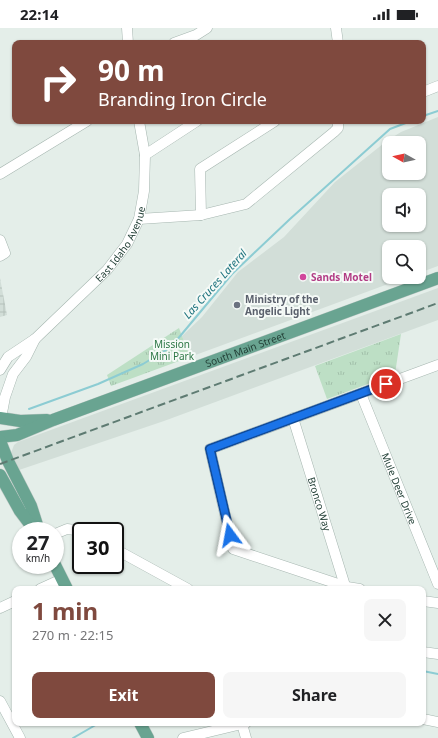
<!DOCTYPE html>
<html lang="en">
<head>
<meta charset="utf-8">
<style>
	body { margin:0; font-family:"Noto Sans",sans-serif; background:#f6f6f6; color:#202124; height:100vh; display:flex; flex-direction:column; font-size:15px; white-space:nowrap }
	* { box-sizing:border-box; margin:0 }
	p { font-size:13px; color:#757577 }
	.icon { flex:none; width:22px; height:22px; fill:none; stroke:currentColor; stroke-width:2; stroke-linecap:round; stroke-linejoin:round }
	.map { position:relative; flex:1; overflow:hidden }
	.sheet { position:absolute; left:12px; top:558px; width:414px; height:140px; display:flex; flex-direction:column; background:#fff; border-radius:8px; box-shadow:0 1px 3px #0004 }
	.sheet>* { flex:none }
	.hud { position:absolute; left:12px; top:12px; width:414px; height:84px; border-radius:8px; box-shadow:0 1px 3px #0004; background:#7f493e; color:#fff; overflow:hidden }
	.needle { width:26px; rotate:278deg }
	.controls { position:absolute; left:382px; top:108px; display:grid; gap:8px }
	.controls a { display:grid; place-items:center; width:44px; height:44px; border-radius:8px; background:#fff; box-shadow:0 1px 3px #0004; font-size:20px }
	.speed { position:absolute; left:12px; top:494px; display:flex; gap:8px; font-size:20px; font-weight:700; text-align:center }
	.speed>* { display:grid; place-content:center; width:52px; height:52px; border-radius:50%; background:#fff; box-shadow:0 1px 3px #0004; line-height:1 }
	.speed small { font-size:10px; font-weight:400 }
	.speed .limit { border:2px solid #111; border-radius:6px; background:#fff; color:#111 }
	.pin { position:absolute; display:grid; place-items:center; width:34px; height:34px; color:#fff; margin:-17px; border:2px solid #fff; border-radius:50%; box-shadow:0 1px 4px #0007 }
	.me { position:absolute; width:44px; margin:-22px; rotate:347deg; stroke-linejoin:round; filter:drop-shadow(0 0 3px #0008) }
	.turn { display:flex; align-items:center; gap:14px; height:84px; padding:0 20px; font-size:18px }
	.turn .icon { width:52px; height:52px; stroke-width:2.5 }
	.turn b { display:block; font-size:28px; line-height:34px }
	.round { display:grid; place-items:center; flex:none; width:42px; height:42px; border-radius:8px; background:#f6f6f6 }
	.overview { display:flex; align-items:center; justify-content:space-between; height:68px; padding:0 20px }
	h1 { font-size:24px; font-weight:700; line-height:30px; color:#7f493e }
	.primary-button { display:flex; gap:8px; margin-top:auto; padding:8px 20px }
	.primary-button a { flex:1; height:46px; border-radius:8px; background:#7f493e; color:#fff; font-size:16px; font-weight:700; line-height:46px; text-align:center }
	.primary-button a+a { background:#f6f6f6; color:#202124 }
	.status { display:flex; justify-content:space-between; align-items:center; height:28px; padding:0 20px; background:#fff; direction:ltr }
	.status svg { height:11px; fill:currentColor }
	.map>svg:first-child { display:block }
	.built { fill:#d2ded8; fill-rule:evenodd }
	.industrial { fill:url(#industrial-grid) }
	.park { fill:url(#park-tufts) }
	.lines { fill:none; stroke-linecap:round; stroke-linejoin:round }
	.stream { stroke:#8cccd3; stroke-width:2 }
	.minor-casing { stroke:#a6b6b0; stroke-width:11 }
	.major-casing { stroke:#c1cac7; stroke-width:13 }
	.minor { stroke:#fff; stroke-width:10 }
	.major { stroke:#69a491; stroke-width:12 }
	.rail { stroke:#5e7b72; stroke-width:2; stroke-dasharray:8 4; stroke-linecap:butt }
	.route-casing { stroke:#114b97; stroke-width:10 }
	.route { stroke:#1a73e8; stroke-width:7 }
	.hotel-dot { fill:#d1479c; stroke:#f5faf7; stroke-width:1.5 }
	.worship-dot { fill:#6b7280; stroke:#f5faf7; stroke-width:1.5 }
	.labels { text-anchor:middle; stroke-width:4; stroke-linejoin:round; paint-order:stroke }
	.street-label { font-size:10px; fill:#234037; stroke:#f5faf7 }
	.hotel-label { font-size:10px; font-weight:bold; fill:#b23c85; stroke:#f5faf7; text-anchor:start }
	.worship-label { font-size:10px; font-weight:bold; fill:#5b616d; stroke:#f5faf7; text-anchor:start }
	.park-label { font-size:10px; fill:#2d7846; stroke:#f5faf7 }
	.water-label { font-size:11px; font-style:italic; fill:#1c727d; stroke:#f5faf7 }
</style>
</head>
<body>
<div class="status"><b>22:14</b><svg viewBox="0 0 49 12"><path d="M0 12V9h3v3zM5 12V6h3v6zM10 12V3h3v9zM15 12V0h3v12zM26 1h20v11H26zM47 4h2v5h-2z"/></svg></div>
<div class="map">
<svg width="438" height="710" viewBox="0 0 438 710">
	<defs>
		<pattern id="industrial-grid" width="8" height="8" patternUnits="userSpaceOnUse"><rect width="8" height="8" fill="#d2ded8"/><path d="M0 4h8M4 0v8" fill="none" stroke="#b4c0ba"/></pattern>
		<pattern id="park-tufts" width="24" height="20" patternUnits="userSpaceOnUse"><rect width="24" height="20" fill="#bddfc5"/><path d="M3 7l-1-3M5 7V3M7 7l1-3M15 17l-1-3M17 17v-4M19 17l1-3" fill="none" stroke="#a2c0aa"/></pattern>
	</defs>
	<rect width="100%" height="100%" fill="#e4eee9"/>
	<g class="built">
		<path d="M438,89V238L419,245V219H389V249H407L190,329L182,308L202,289L238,244L284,209L335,154L388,112L401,104ZM389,115H419V145H389ZM389,167H419V197H389Z"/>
		<polygon points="438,260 438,292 164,393 19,442 11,425 14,417 18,414"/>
	</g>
	<polygon class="industrial" points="0,250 7,287 0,289"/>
	<g class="park">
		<polygon points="179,300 190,329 111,358 107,347"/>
		<polygon points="401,306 395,346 327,371 315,338"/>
	</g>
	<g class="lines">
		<g class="stream">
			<polyline points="423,88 438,83"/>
			<polyline points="29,381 98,356 143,336 171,319 232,246 290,191 390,101 411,93"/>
			<polyline points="423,643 438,646"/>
			<polyline points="73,710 99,695"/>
		</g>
		<defs>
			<g id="minor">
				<polyline points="127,0 128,15"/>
				<polyline points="336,0 338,15"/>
				<polyline points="174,15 196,7 207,0"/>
				<polyline points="423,64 438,58"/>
				<polyline points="145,127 197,93"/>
				<polyline points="0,146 87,93"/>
				<polyline points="201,187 200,141 275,93"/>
				<polyline points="139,191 201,187 246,176 334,104 338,100 338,93"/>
				<polyline points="0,212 5,225 0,228"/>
				<path id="s1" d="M0,342L8,329L35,311L107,242L127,216L139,191L144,163L145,127L139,93"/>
				<path id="s2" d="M361,366L438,556"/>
				<polyline points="1,390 5,369 13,346 26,329 35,311"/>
				<path id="s3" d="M293,390L346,561"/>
				<polyline points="55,506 67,501 83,503"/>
				<polyline points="115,521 188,561"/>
				<polyline points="40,561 62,551"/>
				<polyline points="360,561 347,559 233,521 210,421 438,337"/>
				<polyline points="423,573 438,575"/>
				<polyline points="0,580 15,573"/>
				<polyline points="423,624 438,626"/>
				<polyline points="0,673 20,710"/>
				<polyline points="423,691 438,694"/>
				<polyline points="242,696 246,710"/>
				<polyline points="183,710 246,695"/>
			</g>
			<g id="major">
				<polyline points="0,390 20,393 47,392"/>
				<path id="s4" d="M0,409L17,407L53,392L438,250"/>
				<polyline points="0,413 8,433 31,478 39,503"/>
				<polyline points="0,447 20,483 35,503"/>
				<polyline points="55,537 67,561"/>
				<polyline points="140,695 148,710"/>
			</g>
		</defs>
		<use href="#minor" class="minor-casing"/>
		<use href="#major" class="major-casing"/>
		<use href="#minor" class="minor"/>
		<use href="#major" class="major"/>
		<polyline class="rail" points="0,436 438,275"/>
	</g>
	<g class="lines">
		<defs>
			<polyline id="route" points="230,507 210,421 386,356"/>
		</defs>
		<use href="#route" class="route-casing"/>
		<use href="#route" class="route"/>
	</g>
	<circle class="hotel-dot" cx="303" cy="249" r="4"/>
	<circle class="worship-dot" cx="237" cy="277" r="4"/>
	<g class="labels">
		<g class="street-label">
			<text dy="4" stroke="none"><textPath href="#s1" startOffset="177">East Idaho Avenue</textPath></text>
			<text dy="4" stroke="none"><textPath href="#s4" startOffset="261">South Main Street</textPath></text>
			<text dy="4" stroke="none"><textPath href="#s2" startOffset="102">Mule Deer Drive</textPath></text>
			<text dy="4" stroke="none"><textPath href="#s3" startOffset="90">Bronco Way</textPath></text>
		</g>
		<g class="hotel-label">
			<text x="311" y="253">Sands Motel</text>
		</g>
		<g class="worship-label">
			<text x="245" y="275">Ministry of the<tspan x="245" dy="12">Angelic Light</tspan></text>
		</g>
		<g class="park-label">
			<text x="172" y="320">Mission<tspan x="172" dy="12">Mini Park</tspan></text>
		</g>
		<g class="water-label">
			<text transform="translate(215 256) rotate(-48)" y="4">Las Cruces Lateral</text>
		</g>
	</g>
</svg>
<div class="controls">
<a><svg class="needle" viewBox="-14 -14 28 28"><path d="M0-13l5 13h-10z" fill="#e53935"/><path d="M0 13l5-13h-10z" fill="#757577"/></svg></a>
<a><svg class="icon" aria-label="sound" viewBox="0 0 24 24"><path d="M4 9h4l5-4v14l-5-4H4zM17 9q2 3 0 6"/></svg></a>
<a><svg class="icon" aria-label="search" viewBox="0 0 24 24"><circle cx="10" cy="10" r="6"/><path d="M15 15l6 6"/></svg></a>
</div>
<div class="speed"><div>27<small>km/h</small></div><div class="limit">30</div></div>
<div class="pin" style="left:386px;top:356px;background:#d93025"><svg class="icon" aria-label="arrive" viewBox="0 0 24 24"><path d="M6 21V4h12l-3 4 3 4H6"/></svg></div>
<svg class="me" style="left:230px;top:507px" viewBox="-20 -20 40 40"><path d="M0-17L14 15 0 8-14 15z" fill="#1a73e8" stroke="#fff" stroke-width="4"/></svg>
<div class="hud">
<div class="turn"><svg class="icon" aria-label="right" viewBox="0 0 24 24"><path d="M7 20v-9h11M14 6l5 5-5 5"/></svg><div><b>90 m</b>Branding Iron Circle</div></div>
</div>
<section class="sheet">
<div class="overview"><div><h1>1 min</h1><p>270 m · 22:15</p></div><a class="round"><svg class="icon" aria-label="close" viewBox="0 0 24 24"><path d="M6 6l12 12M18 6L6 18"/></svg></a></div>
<div class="primary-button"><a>Exit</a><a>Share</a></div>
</section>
</div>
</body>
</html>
